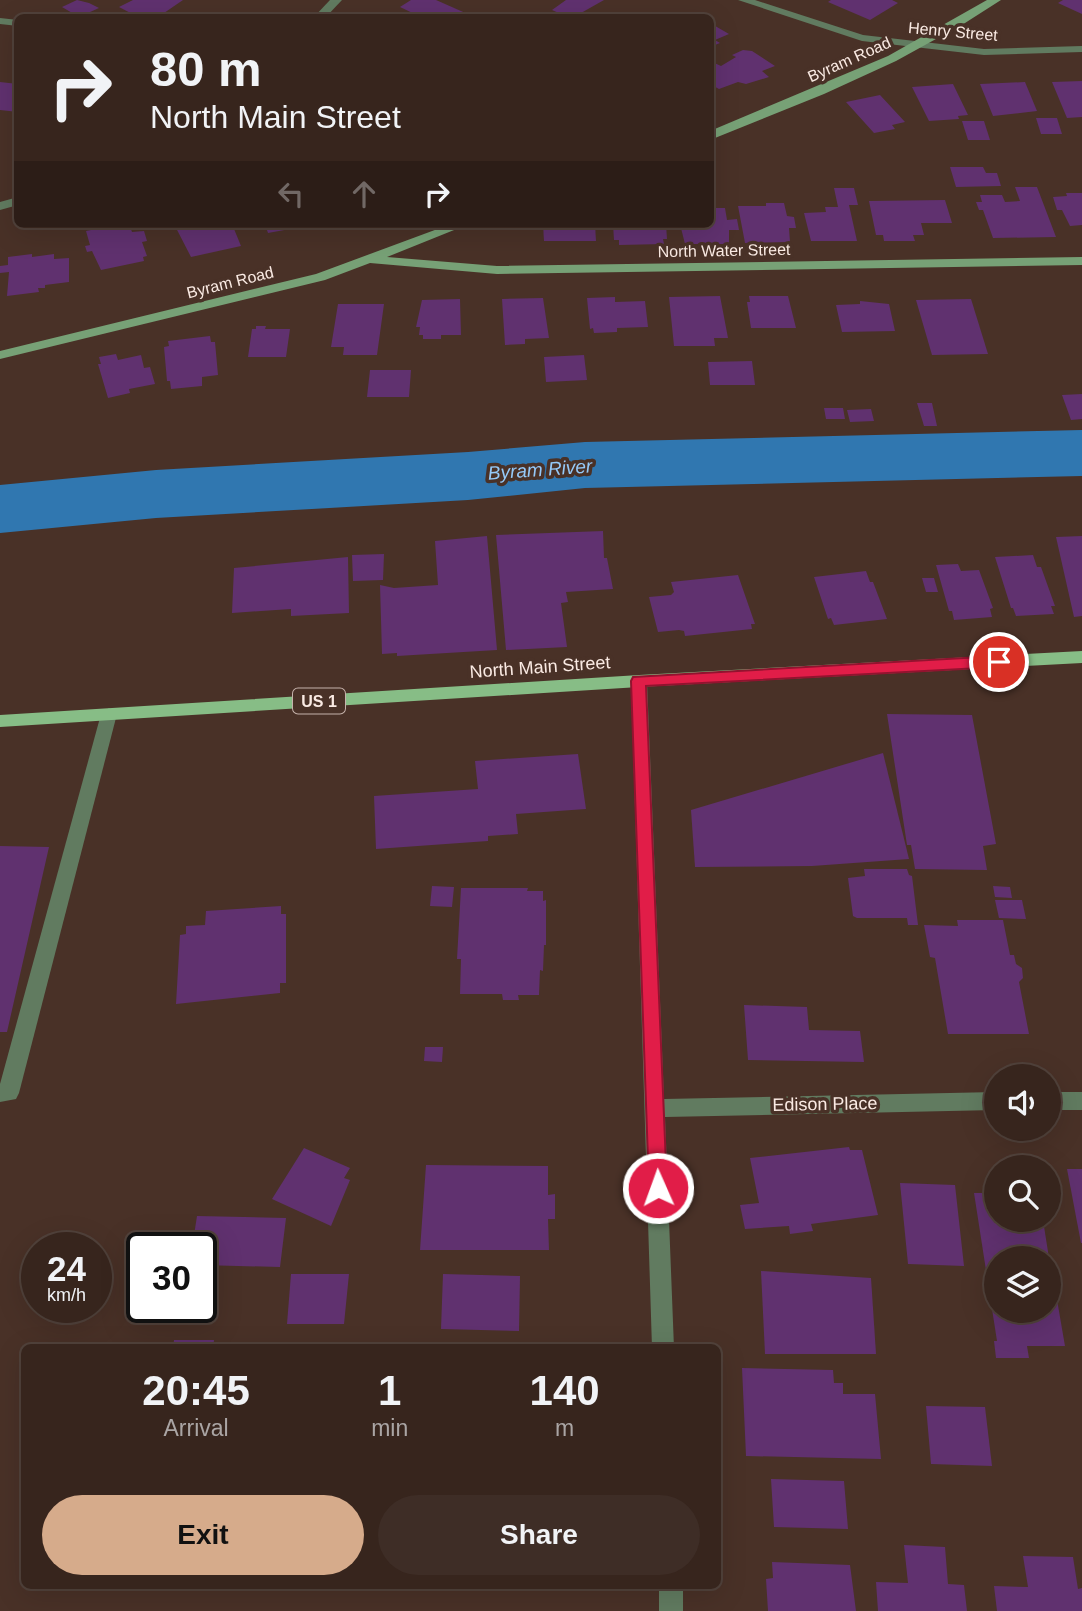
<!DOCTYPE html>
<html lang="en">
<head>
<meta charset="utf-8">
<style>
	body { margin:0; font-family:Arial,sans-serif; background:#3e2d26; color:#f1f3f6; height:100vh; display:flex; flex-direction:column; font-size:26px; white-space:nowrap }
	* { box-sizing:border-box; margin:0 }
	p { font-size:23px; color:#aaa5a4 }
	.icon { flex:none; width:38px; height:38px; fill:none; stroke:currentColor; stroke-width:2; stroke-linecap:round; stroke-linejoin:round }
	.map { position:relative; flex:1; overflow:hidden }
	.side { position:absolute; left:21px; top:1344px; width:700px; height:245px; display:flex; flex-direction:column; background:#37251d; border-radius:10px; box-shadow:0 7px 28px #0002,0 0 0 2px #51423b }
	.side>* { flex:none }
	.hud { position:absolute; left:14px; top:14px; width:700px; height:214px; border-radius:10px; box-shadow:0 7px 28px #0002,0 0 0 2px #51423b; background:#37251d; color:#f1f3f6; overflow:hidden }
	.fabs { position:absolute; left:984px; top:1064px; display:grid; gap:14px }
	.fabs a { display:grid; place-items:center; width:77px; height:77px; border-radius:50%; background:#37251d; box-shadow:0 7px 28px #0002,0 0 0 2px #51423b; font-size:35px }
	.speed { position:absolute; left:21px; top:1232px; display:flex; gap:14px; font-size:35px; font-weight:700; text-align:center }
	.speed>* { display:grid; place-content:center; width:91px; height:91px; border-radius:50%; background:#37251d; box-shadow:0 7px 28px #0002,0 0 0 2px #51423b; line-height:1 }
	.speed small { font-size:18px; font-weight:400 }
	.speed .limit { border:4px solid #111; border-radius:10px; background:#fff; color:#111 }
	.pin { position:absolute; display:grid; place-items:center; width:60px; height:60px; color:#fff; margin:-30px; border:4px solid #fff; border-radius:50%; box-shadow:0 2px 7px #0007 }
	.me { position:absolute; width:77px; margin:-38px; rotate:358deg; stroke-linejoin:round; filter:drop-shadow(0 0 5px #0008) }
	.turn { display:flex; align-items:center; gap:24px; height:147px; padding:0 21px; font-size:32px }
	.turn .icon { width:91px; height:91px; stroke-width:2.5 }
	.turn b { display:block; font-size:49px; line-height:60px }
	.lanes { display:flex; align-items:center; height:66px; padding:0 21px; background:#0003; justify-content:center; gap:35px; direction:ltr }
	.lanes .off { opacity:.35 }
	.eta { display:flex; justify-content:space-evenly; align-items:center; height:119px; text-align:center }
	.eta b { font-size:42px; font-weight:700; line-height:49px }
	.primary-button { display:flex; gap:14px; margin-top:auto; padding:14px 21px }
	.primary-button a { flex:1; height:80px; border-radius:42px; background:#d6ab8b; color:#111; font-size:28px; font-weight:700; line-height:80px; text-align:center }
	.primary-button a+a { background:#3e2d26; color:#f1f3f6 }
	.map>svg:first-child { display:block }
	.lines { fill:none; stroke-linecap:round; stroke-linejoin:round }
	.river { fill:#3077b0; fill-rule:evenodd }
	.building { fill:#60316f }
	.lane { fill:#617b60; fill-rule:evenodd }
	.street { fill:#617b60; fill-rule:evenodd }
	.secondary { fill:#77a176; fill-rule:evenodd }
	.primary { fill:#87bd86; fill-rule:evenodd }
	.route { fill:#e11d48; stroke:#92132f; stroke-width:2 }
	.labels { text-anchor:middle; stroke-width:7; stroke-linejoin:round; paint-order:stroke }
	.far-street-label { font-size:16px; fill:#faeae3; stroke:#493127 }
	.shield { fill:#493127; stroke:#c5b2ab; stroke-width:2 }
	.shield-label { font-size:16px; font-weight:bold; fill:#faeae3 }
	.street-label { font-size:18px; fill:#faeae3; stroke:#493127 }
	.water-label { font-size:19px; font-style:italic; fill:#95c9f8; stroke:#493127 }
</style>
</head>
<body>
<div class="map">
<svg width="1082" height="1611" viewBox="0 0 1082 1611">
	<rect width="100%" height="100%" fill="#493127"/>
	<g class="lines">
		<polygon class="river" points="1082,430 1082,476 585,488 468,500 156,518 0,533 0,485 156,470 468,452 585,442"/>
	</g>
	<g class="building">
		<polygon points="77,0 89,3 99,8 79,17 62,7"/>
		<polygon points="133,0 183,0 164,13 150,18 140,18 119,7"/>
		<polygon points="411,0 436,0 470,15 466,18 423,18 400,7"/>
		<polygon points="566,0 604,0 581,13 591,18 570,18 552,10"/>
		<polygon points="831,0 892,0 898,3 870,20 828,2"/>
		<polygon points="1063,0 1082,0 1082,14 1058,3"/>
		<polygon points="710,23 729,34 715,40 720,43 710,47"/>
		<polygon points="743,50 752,51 775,66 762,71 769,77 746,84 738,82 719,89 710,84 710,61 721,66 736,57 732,55"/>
		<polygon points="1082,81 1082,117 1067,118 1052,82"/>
		<polygon points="0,82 18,84 18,112 0,110"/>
		<polygon points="1025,82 1037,111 993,116 980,84"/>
		<polygon points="953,84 968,115 958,116 959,119 929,121 912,87"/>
		<polygon points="880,95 905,122 892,125 895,129 874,133 846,102"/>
		<polygon points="1036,118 1057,118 1062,134 1041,134"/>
		<polygon points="962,121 984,121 990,140 968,140"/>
		<polygon points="950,167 983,167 986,173 997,173 1001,186 956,187"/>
		<polygon points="1015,187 1037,187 1056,237 993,238 983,210 979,210 976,202 982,202 980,195 1002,195 1005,202 1020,201"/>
		<polygon points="834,188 854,188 858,205 849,205 857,241 811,241 804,213 826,212 825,207 838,207"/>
		<polygon points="1066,193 1082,193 1082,225 1070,226 1062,210 1057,210 1053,197 1067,196"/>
		<polygon points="945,200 952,223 921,223 924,235 913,235 915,241 884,241 883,235 876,235 869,201"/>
		<polygon points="766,203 784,203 787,216 794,217 796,228 789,228 790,242 745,243 738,206 766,206"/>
		<polygon points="710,208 725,208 727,220 737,219 739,230 729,230 729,244 685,244 680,224 710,224"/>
		<polygon points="122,224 129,224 132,232 144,231 147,241 142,242 147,256 143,257 144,261 101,270 92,251 87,252 85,246 90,245 86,231"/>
		<polygon points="174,224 232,224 241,246 191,257"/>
		<polygon points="265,224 312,224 312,225 268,233"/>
		<polygon points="543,224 595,224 596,241 544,241"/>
		<polygon points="613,224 666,224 667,239 663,239 664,244 619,245 619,240 614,240"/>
		<polygon points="32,254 32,257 54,254 54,259 69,258 69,282 45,285 45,288 38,288 39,292 7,296 9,272 0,273 0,266 8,265 8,257"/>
		<polygon points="720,296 728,338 714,338 715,346 674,346 669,297"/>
		<polygon points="749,296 788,296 796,328 751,328 747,302 750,302"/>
		<polygon points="615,297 615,302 645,301 648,327 617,328 617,332 594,333 593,328 590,329 587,298"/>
		<polygon points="543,298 549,338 525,339 525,344 505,345 502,299"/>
		<polygon points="460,299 461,335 441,335 441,339 423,339 423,335 419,335 420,327 416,327 422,300"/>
		<polygon points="971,299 988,354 932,355 916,300"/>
		<polygon points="860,301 889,304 895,331 842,332 836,305 860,304"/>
		<polygon points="338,304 384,304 377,355 343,355 344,347 331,347"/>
		<polygon points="256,326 266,326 265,329 290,329 286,357 248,357 252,329 256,329"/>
		<polygon points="210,336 211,342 215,342 218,375 202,377 202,386 171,389 170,381 167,381 164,347 169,346 168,341"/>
		<polygon points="116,354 118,360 141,355 144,368 150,367 155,384 129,389 130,393 108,398 98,364 101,364 99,357"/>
		<polygon points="584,355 587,380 546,382 544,357"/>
		<polygon points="752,361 755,385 710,385 708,362"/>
		<polygon points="370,370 411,370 409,397 367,397"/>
		<polygon points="1082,394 1082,419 1071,420 1062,395"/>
		<polygon points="917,403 932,403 937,426 924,426"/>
		<polygon points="824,408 843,408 845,419 826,419"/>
		<polygon points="871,409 874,421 850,422 847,410"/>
		<polygon points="603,531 604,558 607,558 613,589 566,592 568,602 561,603 567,647 506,650 496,535"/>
		<polygon points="487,536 497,650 397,656 397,653 382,654 380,585 394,588 438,585 435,541"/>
		<polygon points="1082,536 1082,616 1074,617 1056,537"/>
		<polygon points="384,554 383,580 353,581 352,555"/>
		<polygon points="1033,555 1037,567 1041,567 1055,606 1051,606 1054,614 1016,616 1013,608 1011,608 995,557"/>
		<polygon points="348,557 349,613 291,616 291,609 232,613 234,568"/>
		<polygon points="958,564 961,571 979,570 993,608 990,609 992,617 954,620 952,611 949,611 936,565"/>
		<polygon points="866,571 870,582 873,582 887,619 834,625 831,618 828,619 814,577"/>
		<polygon points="738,575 755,624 751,624 752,629 685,636 684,631 679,630 658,632 649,597 671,595 674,592 671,582"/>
		<polygon points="922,578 934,578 938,592 926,592"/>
		<polygon points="887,714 972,715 996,844 983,846 987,870 915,869 911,845 907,845"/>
		<polygon points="883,753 909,859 812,866 695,867 691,810"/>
		<polygon points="578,754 586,809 516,814 518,834 488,836 488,841 376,849 374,796 478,789 475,761"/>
		<polygon points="0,846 49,847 7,1032 0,1032"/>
		<polygon points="864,869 907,869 909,875 912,876 918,925 908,925 907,918 857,918 853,916 848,878 865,876"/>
		<polygon points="432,886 454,887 452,907 430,906"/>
		<polygon points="993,886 1010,887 1012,898 995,897"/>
		<polygon points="461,888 528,888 527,891 543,891 543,901 546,900 546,945 544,945 543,971 540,970 539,995 518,995 519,1000 503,1000 502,994 460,994 461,959 457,959"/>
		<polygon points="995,900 1022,900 1026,919 999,918"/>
		<polygon points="281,906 281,914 286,914 286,983 280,983 280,993 176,1004 180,935 186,934 186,926 205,925 206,911"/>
		<polygon points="957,920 1003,920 1010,955 1014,955 1016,964 1022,968 1023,978 1019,982 1029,1034 948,1034 935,958 930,957 924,925 958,926"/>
		<polygon points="744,1005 807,1007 809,1030 860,1031 864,1062 748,1060"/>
		<polygon points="425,1047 443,1047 442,1062 424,1061"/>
		<polygon points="849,1147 850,1150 862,1150 878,1215 811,1224 813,1231 790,1234 789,1226 745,1229 740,1205 759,1203 750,1158"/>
		<polygon points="304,1148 350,1168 344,1178 350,1180 331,1226 272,1199"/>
		<polygon points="426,1165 548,1166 548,1195 555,1194 555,1219 548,1219 549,1250 420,1250"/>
		<polygon points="1067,1169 1082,1169 1082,1243 1081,1243"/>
		<polygon points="900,1183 955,1185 964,1266 908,1264"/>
		<polygon points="974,1193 996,1193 996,1220 1043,1220 1049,1258 996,1258 996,1311 1048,1311 1050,1259 1065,1346 1027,1346 1029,1358 996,1358 994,1341 997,1341"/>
		<polygon points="197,1216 286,1218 280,1267 201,1265 201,1248 192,1248"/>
		<polygon points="761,1271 871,1278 876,1354 765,1354"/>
		<polygon points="291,1274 349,1274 344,1324 287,1324"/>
		<polygon points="443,1274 520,1276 519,1331 441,1329"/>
		<polygon points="174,1340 214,1340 213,1348 173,1348"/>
		<polygon points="742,1368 833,1370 834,1383 843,1383 843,1394 875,1394 881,1459 746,1456"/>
		<polygon points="926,1406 985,1407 992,1466 931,1464"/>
		<polygon points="771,1479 844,1481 848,1529 774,1527"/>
		<polygon points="904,1545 945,1547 948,1584 964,1585 967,1611 878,1611 876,1582 908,1583"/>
		<polygon points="1023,1556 1073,1557 1078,1589 1082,1588 1082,1611 997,1611 994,1586 1028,1587"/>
		<polygon points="772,1562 850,1565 856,1611 768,1611 766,1579 773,1578"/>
	</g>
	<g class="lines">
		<g class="lane">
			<polygon points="0,18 18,20 18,26 0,24"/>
			<polygon points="109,708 117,714 19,1093 16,1099 0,1102 0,1084 101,714"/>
		</g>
		<g class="street">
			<polygon points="330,0 342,0 325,18 313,18"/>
			<polygon points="738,0 755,0 863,35 984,49 1082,46 1082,52 984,55 862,41"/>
			<polygon points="18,197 18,205 0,210 0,202"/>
			<polygon points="639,675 647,681 664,1099 996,1092 996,1110 665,1117 674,1348 652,1348 631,681"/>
			<rect x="1048" y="1092" width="34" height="18"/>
			<rect x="659" y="1586" width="24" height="25"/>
		</g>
		<g class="secondary">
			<polygon points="987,0 1001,0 965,23 896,61 824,94 710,140 710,131 888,56"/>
			<polygon points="451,224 469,224 387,257 497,266 1082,257 1082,265 497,274 370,263 325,280 0,359 0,351 316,274"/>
		</g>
		<polygon class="primary" points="1082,651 1082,663 639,687 0,727 0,715 639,675"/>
	</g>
	<polygon class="route" points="999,656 1006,662 999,667 646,686 667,1188 664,1194 658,1196 651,1194 649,1188 631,681 633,677"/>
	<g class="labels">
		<g class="far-street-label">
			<text transform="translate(953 31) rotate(5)" y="6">Henry Street</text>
			<text transform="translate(849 59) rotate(-24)" y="6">Byram Road</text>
			<text transform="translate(724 250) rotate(-1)" y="6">North Water Street</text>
			<text transform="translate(230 282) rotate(-14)" y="6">Byram Road</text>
		</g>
		<rect class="shield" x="293" y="688.5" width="52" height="25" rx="5"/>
		<g class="shield-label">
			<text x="319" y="707">US 1</text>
		</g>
		<g class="street-label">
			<text transform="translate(540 667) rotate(-4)" y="6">North Main Street</text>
			<text transform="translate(825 1104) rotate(-1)" y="6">Edison Place</text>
		</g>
		<g class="water-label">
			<text transform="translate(540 469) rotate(-4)" y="7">Byram River</text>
		</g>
	</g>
</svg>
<div class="fabs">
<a><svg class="icon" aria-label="sound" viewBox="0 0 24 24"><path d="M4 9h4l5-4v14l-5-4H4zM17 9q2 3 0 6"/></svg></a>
<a><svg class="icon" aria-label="search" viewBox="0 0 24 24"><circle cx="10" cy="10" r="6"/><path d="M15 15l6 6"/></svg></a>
<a><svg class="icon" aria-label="layers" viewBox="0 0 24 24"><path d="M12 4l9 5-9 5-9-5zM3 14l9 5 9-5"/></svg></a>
</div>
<div class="speed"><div>24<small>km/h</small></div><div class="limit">30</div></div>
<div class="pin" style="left:999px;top:662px;background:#d93025"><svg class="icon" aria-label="arrive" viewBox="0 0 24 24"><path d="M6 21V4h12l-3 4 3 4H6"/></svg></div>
<svg class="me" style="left:658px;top:1188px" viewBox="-20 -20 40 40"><circle r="17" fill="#e11d48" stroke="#fff" stroke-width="3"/><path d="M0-11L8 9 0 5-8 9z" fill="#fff"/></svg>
<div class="hud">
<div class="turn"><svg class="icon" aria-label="right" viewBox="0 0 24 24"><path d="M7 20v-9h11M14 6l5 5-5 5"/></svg><div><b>80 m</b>North Main Street</div></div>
<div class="lanes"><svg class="icon off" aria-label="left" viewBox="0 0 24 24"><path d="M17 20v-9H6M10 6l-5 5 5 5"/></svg><svg class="icon off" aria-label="ahead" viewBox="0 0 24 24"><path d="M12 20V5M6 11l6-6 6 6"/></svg><svg class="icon" aria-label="right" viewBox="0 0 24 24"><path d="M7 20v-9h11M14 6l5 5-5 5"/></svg></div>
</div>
<section class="side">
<div class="eta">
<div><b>20:45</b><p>Arrival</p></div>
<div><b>1</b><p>min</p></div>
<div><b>140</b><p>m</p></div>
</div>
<div class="primary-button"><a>Exit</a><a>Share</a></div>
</section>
</div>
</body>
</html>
